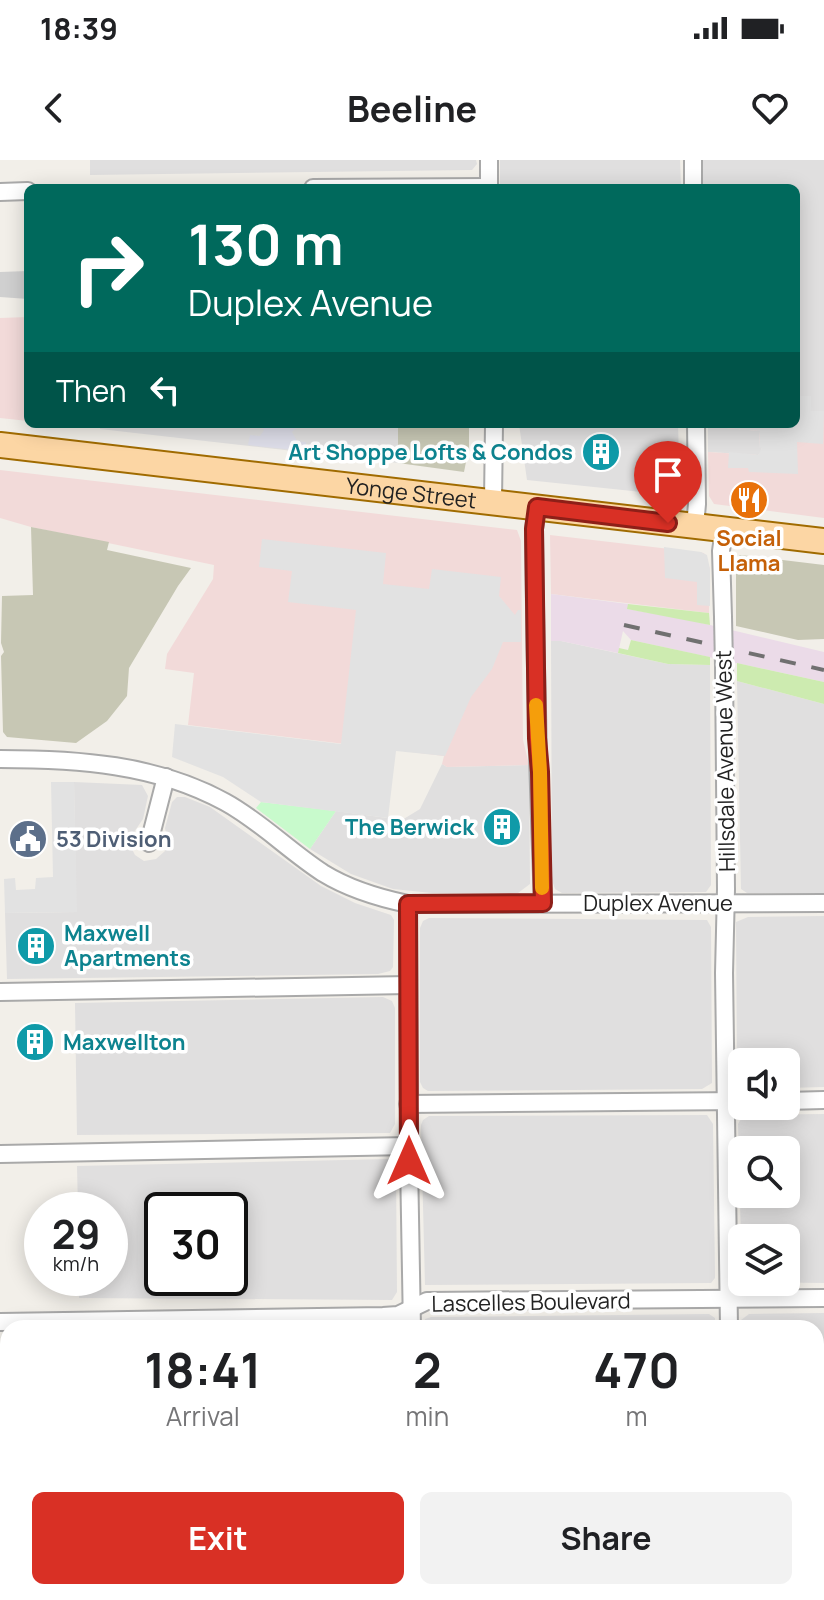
<!DOCTYPE html>
<html lang="en">
<head>
<meta charset="utf-8">
<style>
	body { margin:0; font-family:Manrope,sans-serif; background:#f2f2f2; color:#202124; height:100vh; display:flex; flex-direction:column; font-size:30px; white-space:nowrap }
	* { box-sizing:border-box; margin:0 }
	p { font-size:26px; color:#757577 }
	.icon { flex:none; width:44px; height:44px; fill:none; stroke:currentColor; stroke-width:2; stroke-linecap:round; stroke-linejoin:round }
	.map { position:relative; flex:1; overflow:hidden }
	.sheet { position:absolute; left:0px; top:1160px; width:824px; height:280px; display:flex; flex-direction:column; background:#fff; border-radius:24px 24px 0 0; box-shadow:0 4px 20px #0003 }
	.sheet>* { flex:none }
	.banner { position:absolute; left:24px; top:24px; width:776px; height:244px; border-radius:12px; box-shadow:0 4px 20px #0003; background:#00695c; color:#fff; overflow:hidden }
	.controls { position:absolute; left:728px; top:888px; display:grid; gap:16px }
	.controls a { display:grid; place-items:center; width:72px; height:72px; border-radius:12px; background:#fff; box-shadow:0 4px 20px #0003; font-size:40px }
	.speed { position:absolute; left:24px; top:1032px; display:flex; gap:16px; font-size:40px; font-weight:700; text-align:center }
	.speed>* { display:grid; place-content:center; width:104px; height:104px; border-radius:50%; background:#fff; box-shadow:0 4px 20px #0003; line-height:1 }
	.speed small { font-size:20px; font-weight:400 }
	.speed .limit { border:4px solid #111; border-radius:12px; background:#fff; color:#111 }
	.pin { position:absolute; display:grid; place-items:center; width:68px; height:68px; color:#fff; margin:-82px -34px; border-radius:50% 50% 50% 0; rotate:-45deg; box-shadow:0 0 8px #0007 }
	.pin .icon { rotate:45deg }
	.me { position:absolute; width:88px; margin:-44px; rotate:0deg; stroke-linejoin:round; filter:drop-shadow(0 0 6px #0008) }
	.turn { display:flex; align-items:center; gap:28px; height:168px; padding:0 32px; font-size:36px }
	.turn .icon { width:104px; height:104px; stroke-width:2.5 }
	.turn b { display:block; font-size:56px; line-height:68px }
	.then { display:flex; align-items:center; height:76px; padding:0 32px; background:#0003; gap:16px; font-size:30px }
	.eta { display:flex; justify-content:space-evenly; align-items:center; height:136px; text-align:center }
	.eta b { font-size:48px; font-weight:700; line-height:56px }
	.primary-button { display:flex; gap:16px; margin-top:auto; padding:16px 32px }
	.primary-button a { flex:1; height:92px; border-radius:12px; background:#d93025; color:#fff; font-size:32px; font-weight:700; line-height:92px; text-align:center }
	.primary-button a+a { background:#f2f2f2; color:#202124 }
	.status { display:flex; justify-content:space-between; align-items:center; height:56px; padding:0 40px; background:#fff; direction:ltr }
	.status svg { height:22px; fill:currentColor }
	header { display:flex; justify-content:space-between; align-items:center; height:104px; padding:0 32px; background:#fff; font-size:36px; font-weight:700 }
	.map>svg:first-child { display:block }
	.residential { fill:#e0dfdf; fill-rule:evenodd }
	.commercial { fill:#f2dad9 }
	.industrial { fill:#ebdbe8 }
	.religious { fill:#d0d0d0 }
	.construction { fill:#c7c7b4 }
	.grass { fill:#cdebb0 }
	.park { fill:#c8facc }
	.parking { fill:#e2e2e2 }
	.plaza { fill:#dddde8 }
	.lines { fill:none; stroke-linecap:round; stroke-linejoin:round }
	.minor-casing { stroke:#a9a9a9; stroke-width:20 }
	.primary-casing { stroke:#a06b00; stroke-width:28 }
	.minor { stroke:#fff; stroke-width:16 }
	.primary { stroke:#fcd6a4; stroke-width:24 }
	.rail { stroke:#707070; stroke-width:4; stroke-dasharray:16 16; stroke-linecap:butt }
	.minor-bridge-casing { stroke:#a9a9a9; stroke-width:20; stroke-linecap:butt }
	.minor-bridge { stroke:#fff; stroke-width:16 }
	.route-casing { stroke:#8d1f18; stroke-width:20 }
	.route { stroke:#d93025; stroke-width:14 }
	.slow { stroke:#f59e0b; stroke-width:14 }
	.labels { text-anchor:middle; stroke-width:7; stroke-linejoin:round; paint-order:stroke }
	.culture-label { font-size:22px; font-weight:bold; fill:#0d838f; stroke:#fff; text-anchor:end }
	.street-label { font-size:22px; fill:#222; stroke:#fff }
	.food-label { font-size:22px; font-weight:bold; fill:#c56008; stroke:#fff }
	.service-label { font-size:22px; font-weight:bold; fill:#4e5e75; stroke:#fff; text-anchor:start }
</style>
</head>
<body>
<div class="status"><b>18:39</b><svg viewBox="0 0 49 12"><path d="M0 12V9h3v3zM5 12V6h3v6zM10 12V3h3v9zM15 12V0h3v12zM26 1h20v11H26zM47 4h2v5h-2z"/></svg></div>
<header><svg class="icon" aria-label="back" viewBox="0 0 24 24"><path d="M15 5l-7 7 7 7"/></svg>Beeline<svg class="icon" aria-label="heart" viewBox="0 0 24 24"><path d="M12 20l-8-8c-3-5 5-10 8-4 3-6 11-1 8 4z"/></svg></header>
<div class="map">
<svg width="824" height="1440" viewBox="0 0 824 1440">
	<rect width="100%" height="100%" fill="#f2efe9"/>
	<g class="residential">
		<polygon points="90,0 476,0 477,4 472,10 90,15"/>
		<polygon points="500,0 680,0 681,28 500,28"/>
		<polygon points="703,0 824,0 824,251 811,251 811,236 796,236 796,28 703,28"/>
		<polygon points="100,264 398,264 398,303 100,269"/>
		<polygon points="519,264 678,264 680,336 527,320"/>
		<polygon points="708,264 727,264 727,268 760,271 759,286 762,287 761,292 758,295 708,292"/>
		<polygon points="551,481 561,481 668,504 710,505 711,725 706,732 562,733 555,729 552,720"/>
		<polygon points="737,521 824,544 824,733 747,733 741,729"/>
		<polygon points="442,604 447,607 529,605 530,724 518,733 432,733 393,729 351,714 310,689 336,651 402,660 420,649"/>
		<polygon points="74,622 142,625 148,636 143,659 132,675 130,685 135,695 144,701 156,699 165,691 168,685 165,668 172,642 177,637 185,637 210,647 321,726 355,743 391,755 394,760 393,807 390,811 378,814 7,819 5,753 76,752"/>
		<polygon points="824,756 824,927 786,928 786,902 742,902 742,927 737,919 736,762 748,757"/>
		<polygon points="429,758 707,760 711,767 712,923 702,929 428,931 423,928 420,922 420,768 423,761"/>
		<polygon points="383,837 392,841 395,848 395,964 390,973 77,975 75,843"/>
		<path d="M824,954V1123L743,1122H786V1078H742V1120L738,964L742,957L749,955ZM742,990H786V1034H742Z"/>
		<polygon points="707,955 713,964 715,1118 711,1123 425,1125 421,965 423,960 429,956"/>
		<path d="M389,999L396,1009L397,1132L392,1140L79,1138V1118H110V1050H78L77,1006ZM162,1050H230V1118H162Z"/>
		<polygon points="824,1153 824,1320 816,1320 816,1168 741,1168 741,1160 749,1154"/>
		<polygon points="709,1154 715,1158 715,1168 423,1168 425,1159 431,1157"/>
		<polygon points="816,1346 824,1346 824,1440 745,1440 745,1432 816,1432"/>
		<rect x="82" y="1432" width="320" height="8"/>
		<rect x="427" y="1432" width="293" height="8"/>
	</g>
	<g class="commercial">
		<polygon points="28,157 28,261 0,258 0,158"/>
		<polygon points="796,236 811,236 811,251 824,251 824,358 714,344 709,336 708,292 758,295 762,292 762,287 759,287 760,271 726,268 727,264 796,264"/>
		<polygon points="0,310 517,370 521,381 523,580 529,605 447,607 442,604 444,596 188,565 194,513 165,509 167,494 213,419 214,405 31,367 0,358"/>
		<polygon points="550,375 704,393 710,409 709,453 551,434"/>
	</g>
	<polygon class="industrial" points="551,434 628,444 628,449 689,460 824,492 824,522 631,480 623,471 618,493 561,481 551,481"/>
	<polygon class="religious" points="28,111 28,139 0,137 0,112"/>
	<g class="construction">
		<polygon points="398,264 469,264 469,287 464,312 398,303"/>
		<polygon points="31,367 109,382 107,390 191,408 178,426 129,508 127,536 107,561 76,583 7,577 3,572 1,496 4,492 1,483 2,436 33,435"/>
		<polygon points="740,395 824,405 824,479 798,480 736,466 736,399"/>
	</g>
	<g class="grass">
		<polygon points="628,444 709,453 710,465 627,449"/>
		<polygon points="631,480 710,497 710,505 668,504 618,493 619,488 628,490"/>
		<polygon points="737,503 824,522 824,544 737,521"/>
	</g>
	<polygon class="park" points="261,642 336,651 310,689 256,648"/>
	<g class="parking">
		<polygon points="796,236 811,236 811,251 824,251 823,284 797,282 798,314 749,312 748,308 728,308 729,292 758,295 762,288 759,287 760,271 726,268 727,264 796,264"/>
		<polygon points="262,379 386,393 383,424 429,429 432,409 501,417 499,436 515,455 518,450 521,450 521,482 503,482 492,509 471,537 445,596 396,591 388,658 261,642 223,617 172,597 175,564 341,584 356,450 288,442 292,411 259,407"/>
		<polygon points="664,387 701,392 707,395 710,409 710,446 697,445 697,422 665,418"/>
		<polygon points="51,622 74,622 77,752 5,753 4,719 15,718 16,730 35,729 36,718 53,717"/>
	</g>
	<polygon class="plaza" points="260,264 300,264 292,272 297,281 306,282 305,291 248,285 250,275 260,276 264,270"/>
	<g class="lines">
		<defs>
			<g id="minor">
				<polyline points="489,0 489,28"/>
				<polyline points="693,0 693,28"/>
				<polyline points="313,28 489,27"/>
				<polyline points="0,32 28,31"/>
				<polyline points="493,341 494,264"/>
				<path d="M537,347L534,369C535,494 538,619 543,743"/>
				<polyline points="695,366 697,344 696,264"/>
				<polyline points="723,457 721,391 724,369"/>
				<polyline points="724,506 726,729 724,813 729,1168"/>
				<path d="M0,599C77,599 156,604 225,642C260,661 289,691 323,713C349,729 379,738 408,744L824,743"/>
				<polyline points="149,683 166,617"/>
				<polyline points="408,744 409,1001 412,1168"/>
				<polyline points="0,832 408,825"/>
				<polyline points="786,941 824,940"/>
				<polyline points="408,944 742,941"/>
				<polyline points="0,994 409,986"/>
				<polyline points="0,1162 383,1156 398,1155 427,1141 824,1138"/>
				<polyline points="816,1333 824,1332"/>
				<polyline points="0,1348 8,1348"/>
				<polyline points="415,1432 415,1440"/>
				<polyline points="733,1432 733,1440"/>
			</g>
			<g id="primary">
				<path id="s1" d="M0,285L824,381"/>
			</g>
		</defs>
		<use href="#minor" class="minor-casing"/>
		<use href="#primary" class="primary-casing"/>
		<use href="#minor" class="minor"/>
		<use href="#primary" class="primary"/>
		<polyline class="rail" points="624,465 824,510"/>
		<defs>
			<polyline id="minor-bridge" points="723,457 724,506"/>
		</defs>
		<use href="#minor-bridge" class="minor-bridge-casing"/>
		<use href="#minor-bridge" class="minor-bridge"/>
	</g>
	<g class="lines">
		<defs>
			<polyline id="route" points="409,1001 408,744 543,743 540,612 537,578 534,369 537,347 668,363"/>
		</defs>
		<use href="#route" class="route-casing"/>
		<use href="#route" class="route"/>
		<polyline class="slow" points="536,545 540,612 542,728"/>
	</g>
	<defs>
		<symbol id="building-disc" viewBox="-11 -11 22 22"><circle r="9.5" fill="#0f9aa8" stroke="#fff"/><path d="M-4-6H4V6H1V3H-1V6H-4ZM-2.5-4.3h1.7v1.8h-1.7ZM.8-4.3h1.7v1.8H.8ZM-2.5-1h1.7V.8h-1.7ZM.8-1h1.7V.8H.8Z" fill="#fff"/></symbol>
		<symbol id="restaurant-disc" viewBox="-11 -11 22 22"><circle r="9.5" fill="#e8710a" stroke="#fff"/><path d="M-5-6h1v4h1v-4h1v4h1v-4h1v5L-1.5 .5V6h-2V.5L-5-1ZM5-6V6H3V1.5H1.5Q1.5-4 5-6Z" fill="#fff"/></symbol>
		<symbol id="civic-disc" viewBox="-11 -11 22 22"><circle r="9.5" fill="#5c6f8a" stroke="#fff"/><path d="M-.6-6.5H3V-4.5H.6V-3L4-1V1h2V6H-6V1h2V-1L-.6-3ZM-1.2 2.5V6h2.4V2.5Z" fill="#fff"/></symbol>
	</defs>
	<g fill-rule="evenodd">
		<use href="#building-disc" x="579" y="270" width="44" height="44"/>
		<use href="#restaurant-disc" x="727" y="318" width="44" height="44"/>
		<use href="#building-disc" x="480" y="645" width="44" height="44"/>
		<use href="#civic-disc" x="6" y="657" width="44" height="44"/>
		<use href="#building-disc" x="14" y="764" width="44" height="44"/>
		<use href="#building-disc" x="13" y="860" width="44" height="44"/>
	</g>
	<g class="labels">
		<g class="culture-label">
			<text x="573" y="300">Art Shoppe Lofts &amp; Condos</text>
			<text x="474" y="675">The Berwick</text>
			<text x="64" y="781" text-anchor="start">Maxwell<tspan x="64" dy="25">Apartments</tspan></text>
			<text x="63" y="890" text-anchor="start">Maxwellton</text>
		</g>
		<g class="street-label">
			<text dy="8" stroke="none"><textPath href="#s1" startOffset="414">Yonge Street</textPath></text>
			<text transform="translate(725 601) rotate(-91)" y="8">Hillsdale Avenue West</text>
			<text x="658" y="751">Duplex Avenue</text>
			<text transform="translate(531 1142) rotate(-1)" y="8">Lascelles Boulevard</text>
		</g>
		<g class="food-label">
			<text x="749" y="386">Social<tspan x="749" dy="25">Llama</tspan></text>
		</g>
		<g class="service-label">
			<text x="56" y="687">53 Division</text>
		</g>
	</g>
</svg>
<div class="controls">
<a><svg class="icon" aria-label="sound" viewBox="0 0 24 24"><path d="M4 9h4l5-4v14l-5-4H4zM17 9q2 3 0 6"/></svg></a>
<a><svg class="icon" aria-label="search" viewBox="0 0 24 24"><circle cx="10" cy="10" r="6"/><path d="M15 15l6 6"/></svg></a>
<a><svg class="icon" aria-label="layers" viewBox="0 0 24 24"><path d="M12 4l9 5-9 5-9-5zM3 14l9 5 9-5"/></svg></a>
</div>
<div class="speed"><div>29<small>km/h</small></div><div class="limit">30</div></div>
<div class="pin" style="left:668px;top:363px;background:#d93025"><svg class="icon" aria-label="arrive" viewBox="0 0 24 24"><path d="M6 21V4h12l-3 4 3 4H6"/></svg></div>
<svg class="me" style="left:409px;top:1001px" viewBox="-20 -20 40 40"><path d="M0-17L14 15 0 8-14 15z" fill="#d93025" stroke="#fff" stroke-width="4"/></svg>
<div class="banner">
<div class="turn"><svg class="icon" aria-label="right" viewBox="0 0 24 24"><path d="M7 20v-9h11M14 6l5 5-5 5"/></svg><div><b>130 m</b>Duplex Avenue</div></div>
<div class="then">Then<svg class="icon" aria-label="left" viewBox="0 0 24 24"><path d="M17 20v-9H6M10 6l-5 5 5 5"/></svg></div>
</div>
<section class="sheet">
<div class="eta">
<div><b>18:41</b><p>Arrival</p></div>
<div><b>2</b><p>min</p></div>
<div><b>470</b><p>m</p></div>
</div>
<div class="primary-button"><a>Exit</a><a>Share</a></div>
</section>
</div>
</body>
</html>
